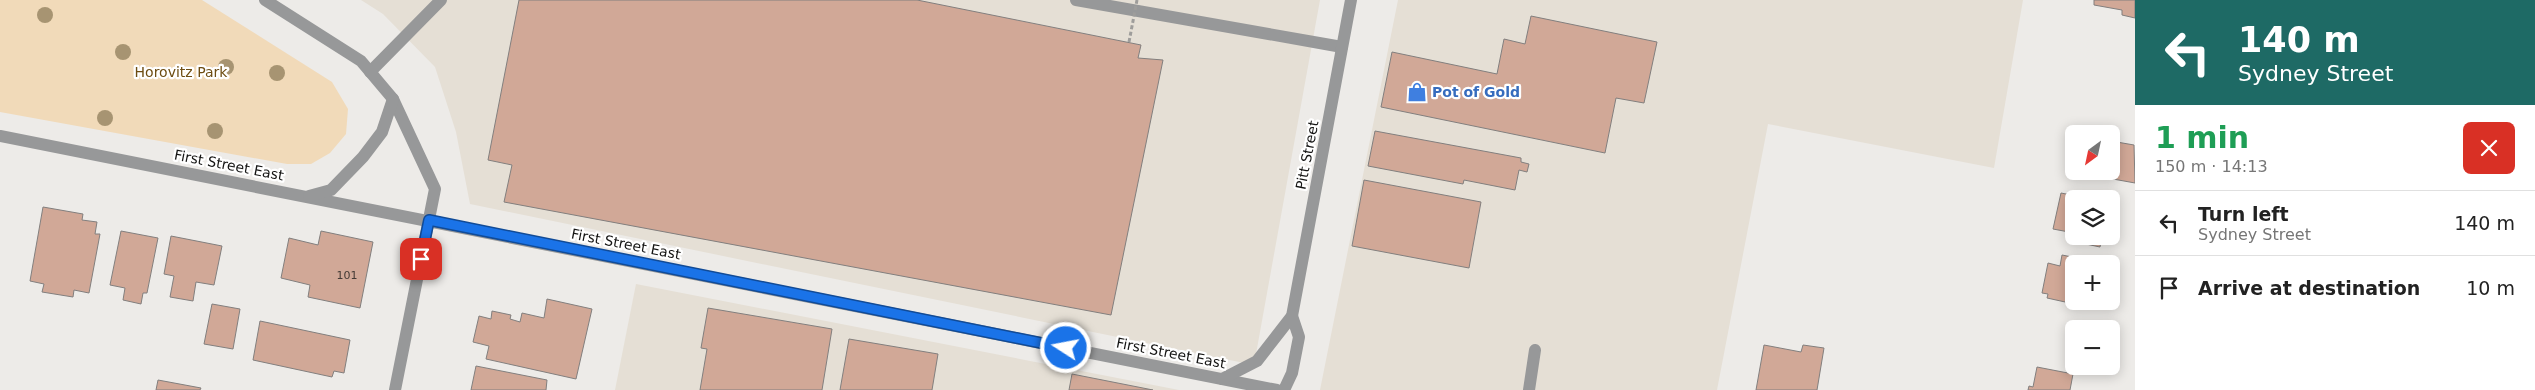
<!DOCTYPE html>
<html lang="en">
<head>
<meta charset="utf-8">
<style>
	body { margin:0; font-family:"DejaVu Sans",sans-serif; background:#f2f2f2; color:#222; height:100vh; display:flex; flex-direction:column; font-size:19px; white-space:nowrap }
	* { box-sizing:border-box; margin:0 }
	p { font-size:16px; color:#767676 }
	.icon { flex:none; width:28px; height:28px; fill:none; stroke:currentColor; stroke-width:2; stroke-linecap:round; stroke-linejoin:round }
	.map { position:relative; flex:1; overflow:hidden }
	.side { display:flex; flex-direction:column; background:#fff; width:400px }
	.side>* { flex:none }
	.guide { background:#1e6a65; color:#fff; overflow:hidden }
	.needle { width:32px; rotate:213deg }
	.controls { position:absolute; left:2065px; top:125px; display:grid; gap:10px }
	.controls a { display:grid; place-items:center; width:55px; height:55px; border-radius:8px; background:#fff; box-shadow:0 2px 12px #0003; font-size:25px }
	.pin { position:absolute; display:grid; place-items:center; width:42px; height:42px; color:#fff; margin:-21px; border-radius:10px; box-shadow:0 2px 8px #0006 }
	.me { position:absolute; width:55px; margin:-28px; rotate:281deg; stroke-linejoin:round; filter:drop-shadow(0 0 4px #0008) }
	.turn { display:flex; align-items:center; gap:18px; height:105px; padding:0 20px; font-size:22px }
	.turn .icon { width:65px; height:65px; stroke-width:2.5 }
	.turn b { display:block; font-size:35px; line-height:42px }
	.round { display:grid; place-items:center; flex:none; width:52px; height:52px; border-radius:8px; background:#f2f2f2 }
	.overview { display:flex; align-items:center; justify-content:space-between; height:85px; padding:0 20px }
	h1 { font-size:30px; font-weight:800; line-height:38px; color:#1e9e55 }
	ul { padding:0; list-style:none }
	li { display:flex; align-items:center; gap:15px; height:65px; padding:0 20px; border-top:1px solid #e0e0e0 }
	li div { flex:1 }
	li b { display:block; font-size:19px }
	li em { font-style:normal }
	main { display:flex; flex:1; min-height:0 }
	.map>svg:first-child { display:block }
	.built { fill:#e5dfd5 }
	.green { fill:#f1dab9 }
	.building { fill:#d1a897; stroke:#827f7e }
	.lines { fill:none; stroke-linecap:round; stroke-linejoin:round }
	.service { stroke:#979899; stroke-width:12 }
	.minor { stroke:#979899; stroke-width:12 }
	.tertiary { stroke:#979899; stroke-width:12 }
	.path-bridge { stroke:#9e9d9b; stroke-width:3; stroke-dasharray:4 2.5; stroke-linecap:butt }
	.tree { fill:#a79472 }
	.route-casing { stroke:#114b97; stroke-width:12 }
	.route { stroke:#1a73e8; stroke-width:9 }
	.labels { text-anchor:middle; stroke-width:4.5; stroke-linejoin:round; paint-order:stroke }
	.number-label { font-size:11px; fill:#443a35 }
	.park-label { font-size:14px; fill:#6d4c11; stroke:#fff }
	.shop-label { font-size:14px; font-weight:bold; fill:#366cbe; stroke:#fff; text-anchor:start }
	.street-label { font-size:14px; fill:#151514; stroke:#fff }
</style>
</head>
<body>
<main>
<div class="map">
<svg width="2135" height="390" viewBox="0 0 2135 390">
	<rect width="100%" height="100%" fill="#edebe8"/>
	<g class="built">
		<polygon points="361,0 1320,0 1254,365 470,204 456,132 435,67 383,14"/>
		<polygon points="1398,0 2023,0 1994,168 1768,124 1717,390 1320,390"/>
		<polygon points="636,284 1179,390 615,390"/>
	</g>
	<polygon class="green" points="0,0 202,0 332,82 348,109 346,134 330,153 311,164 287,164 0,112"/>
	<g class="building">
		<polygon points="519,0 917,0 1141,45 1138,58 1163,60 1111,315 504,202 512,165 488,160"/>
		<polygon points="2094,0 2135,0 2135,18 2122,15 2122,10 2094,5"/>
		<polygon points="1531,16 1657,42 1644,103 1616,98 1605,153 1381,107 1392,52 1497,74 1504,39 1525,44"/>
		<polygon points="1375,131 1521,158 1521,162 1529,164 1527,172 1519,170 1515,190 1464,180 1463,184 1368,166"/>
		<polygon points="2111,141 2134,145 2135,183 2091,175 2091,171 2111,171"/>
		<polygon points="1364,180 1481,202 1469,268 1352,246"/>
		<polygon points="2061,193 2091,199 2074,199 2074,236 2107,236 2102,236 2100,247 2067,240 2069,232 2053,229"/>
		<polygon points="43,207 83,214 82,220 97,222 95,234 100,234 89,293 74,290 73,297 42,292 44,284 30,281"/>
		<polygon points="121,231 158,238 147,293 143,293 141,304 123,300 125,288 110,285"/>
		<polygon points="321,231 373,242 360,308 308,297 310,285 281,278 289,238 318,245"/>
		<polygon points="171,236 222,246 214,285 196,282 193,301 170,297 174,276 164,274"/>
		<polygon points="2062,255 2092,261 2091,264 2074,264 2074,301 2090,301 2088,307 2047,298 2048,294 2042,293 2048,263 2060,266"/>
		<polygon points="547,299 592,309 576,379 486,359 489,346 473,342 479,316 491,319 492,311 511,315 510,319 520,322 522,313 544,318"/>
		<polygon points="212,304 240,309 233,349 204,344"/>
		<polygon points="708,308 832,329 822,390 700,390 707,349 701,348"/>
		<polygon points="260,321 350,340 344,373 334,371 332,377 253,360"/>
		<polygon points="849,339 938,354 932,390 840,390"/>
		<polygon points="1764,345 1801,352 1803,345 1824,348 1817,390 1756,390"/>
		<polygon points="476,366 547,380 546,390 471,390"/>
		<polygon points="2037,367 2073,374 2070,390 2028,390 2029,386 2033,387"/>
		<polygon points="1072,374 1153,390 1069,390"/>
		<polygon points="158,380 201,388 200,390 156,390"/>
	</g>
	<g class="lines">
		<g class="service">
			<polyline points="1076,0 1342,47"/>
			<polyline points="370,72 441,0"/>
			<polyline points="1529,390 1535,350"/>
		</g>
		<g class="minor">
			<polyline points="0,136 1277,390"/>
			<polyline points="1222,379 1257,361 1292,316 1351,0"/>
			<polyline points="1284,390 1292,373 1299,337 1292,316"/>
		</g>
		<g class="tertiary">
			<polyline points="265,0 361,61 393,99 435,189 395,390"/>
			<polyline points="309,196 331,190 363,157 382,132 393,99"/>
		</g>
		<polyline class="path-bridge" points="1129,42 1137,0"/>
	</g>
	<g class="tree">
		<circle cx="45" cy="15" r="8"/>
		<circle cx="123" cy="52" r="8"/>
		<circle cx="226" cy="67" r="8"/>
		<circle cx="277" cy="73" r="8"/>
		<circle cx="105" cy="118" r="8"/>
		<circle cx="215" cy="131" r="8"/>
	</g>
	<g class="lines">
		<defs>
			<polyline id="route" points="421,259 429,220 1066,348"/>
		</defs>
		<use href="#route" class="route-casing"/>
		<use href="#route" class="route"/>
	</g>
	<defs>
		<symbol id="shop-bare" viewBox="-9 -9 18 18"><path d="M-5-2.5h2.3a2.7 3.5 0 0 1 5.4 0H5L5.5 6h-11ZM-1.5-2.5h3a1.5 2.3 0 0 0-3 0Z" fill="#3f7fe0" stroke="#fff" stroke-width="2.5" paint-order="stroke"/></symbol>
	</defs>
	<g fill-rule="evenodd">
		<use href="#shop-bare" x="1403" y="78" width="28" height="28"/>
	</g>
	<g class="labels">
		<g class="number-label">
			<text x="347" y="279">101</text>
		</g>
		<g class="park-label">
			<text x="181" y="77">Horovitz Park</text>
		</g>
		<g class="shop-label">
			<text x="1432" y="97">Pot of Gold</text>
		</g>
		<g class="street-label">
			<text transform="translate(1307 155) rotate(-79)" y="5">Pitt Street</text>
			<text transform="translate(229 165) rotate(11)" y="5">First Street East</text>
			<text transform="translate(626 244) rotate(11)" y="5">First Street East</text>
			<text transform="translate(1171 353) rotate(11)" y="5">First Street East</text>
		</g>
	</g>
</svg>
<div class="controls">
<a><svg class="needle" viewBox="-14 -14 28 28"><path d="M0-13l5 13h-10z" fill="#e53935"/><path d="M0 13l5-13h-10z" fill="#767676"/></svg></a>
<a><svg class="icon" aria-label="layers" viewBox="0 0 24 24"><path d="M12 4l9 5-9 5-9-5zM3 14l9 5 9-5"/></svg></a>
<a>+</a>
<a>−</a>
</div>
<div class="pin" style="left:421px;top:259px;background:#d93025"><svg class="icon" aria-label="arrive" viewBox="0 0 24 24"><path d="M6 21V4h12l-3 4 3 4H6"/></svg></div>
<svg class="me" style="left:1066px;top:348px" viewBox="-20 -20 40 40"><circle r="17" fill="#1a73e8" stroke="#fff" stroke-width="3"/><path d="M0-11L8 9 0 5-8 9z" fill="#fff"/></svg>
</div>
<section class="side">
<div class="guide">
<div class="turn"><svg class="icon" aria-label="left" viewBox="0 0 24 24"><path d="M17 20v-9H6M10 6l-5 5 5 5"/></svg><div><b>140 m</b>Sydney Street</div></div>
</div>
<div class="overview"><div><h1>1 min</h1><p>150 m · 14:13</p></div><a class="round" style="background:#d93025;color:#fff"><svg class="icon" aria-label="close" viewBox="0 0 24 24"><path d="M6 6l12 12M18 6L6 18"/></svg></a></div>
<ul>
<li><svg class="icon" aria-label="left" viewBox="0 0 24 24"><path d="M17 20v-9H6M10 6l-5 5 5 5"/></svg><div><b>Turn left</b><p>Sydney Street</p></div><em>140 m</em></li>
<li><svg class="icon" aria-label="arrive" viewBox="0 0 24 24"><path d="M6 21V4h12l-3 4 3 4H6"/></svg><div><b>Arrive at destination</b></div><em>10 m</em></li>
</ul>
</section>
</main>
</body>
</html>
